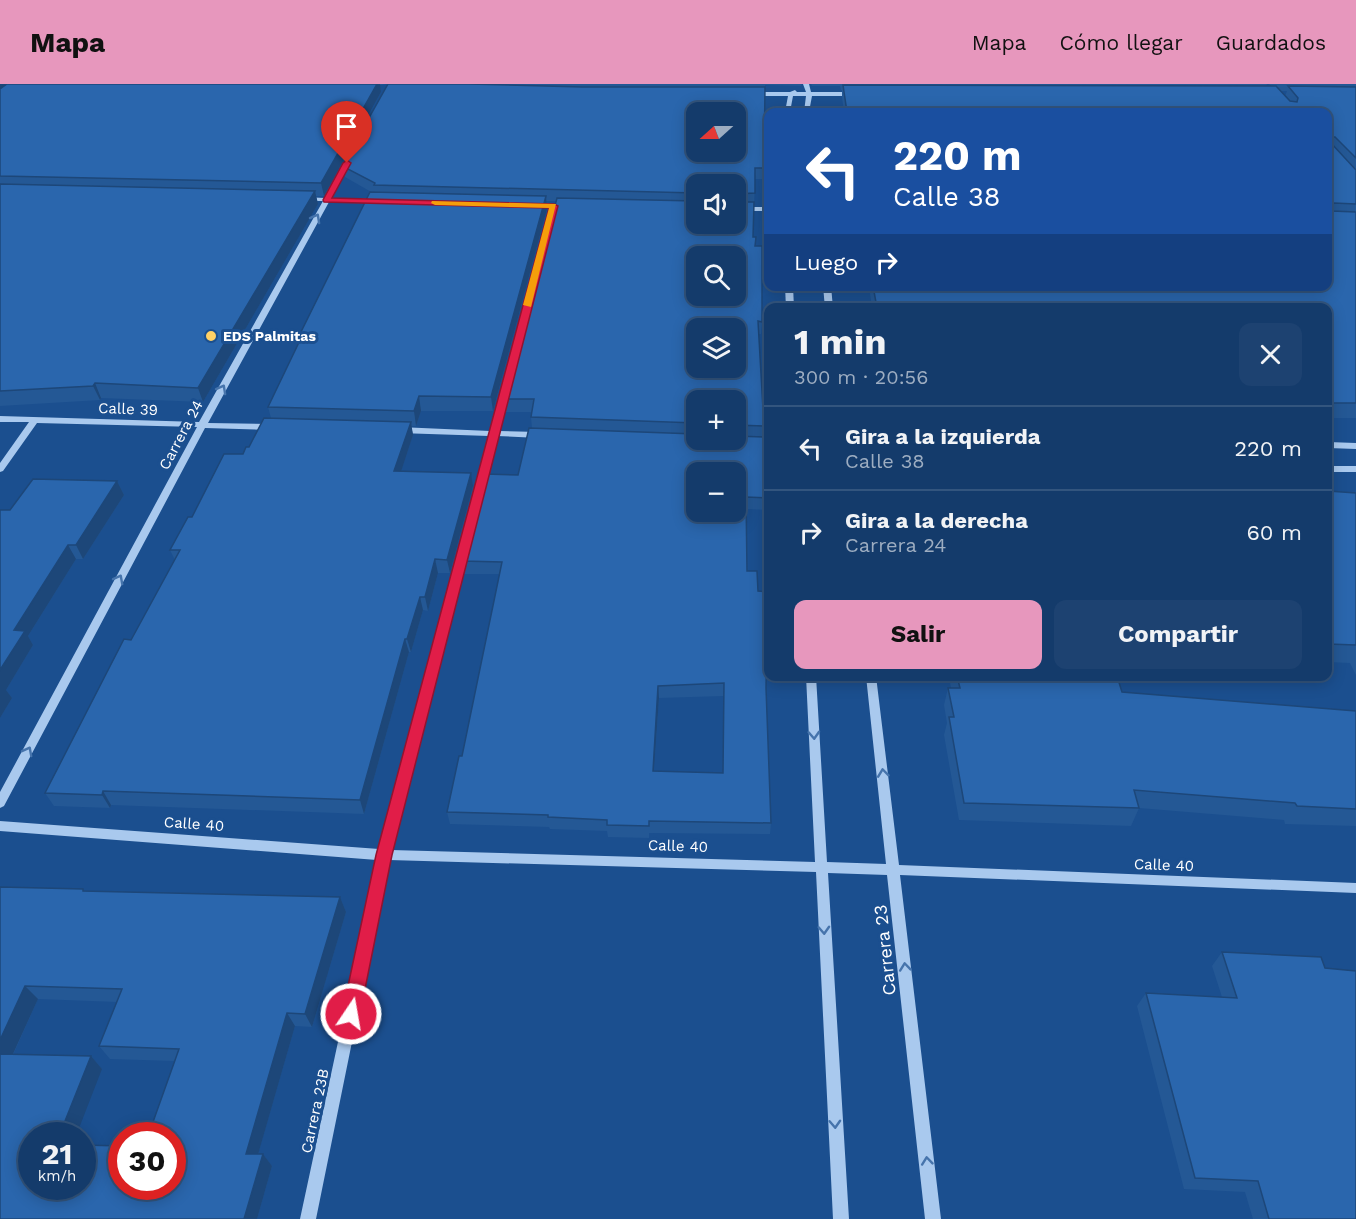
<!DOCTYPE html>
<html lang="es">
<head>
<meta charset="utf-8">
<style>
	body { margin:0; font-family:"Work Sans",sans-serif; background:#1d4271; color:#f1f3f6; height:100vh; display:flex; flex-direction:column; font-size:22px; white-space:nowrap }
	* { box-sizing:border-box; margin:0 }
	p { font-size:20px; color:#9dadc1 }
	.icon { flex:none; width:33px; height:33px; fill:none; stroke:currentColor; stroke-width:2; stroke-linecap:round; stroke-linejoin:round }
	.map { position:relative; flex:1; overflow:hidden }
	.side { position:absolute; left:764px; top:219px; width:568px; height:378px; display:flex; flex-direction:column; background:#143b6b; border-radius:12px; box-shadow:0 3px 15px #0003,0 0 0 2px #33557e }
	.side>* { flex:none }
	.top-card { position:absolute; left:764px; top:24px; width:568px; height:183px; border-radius:12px; box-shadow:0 3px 15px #0003,0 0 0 2px #33557e; background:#1a4fa0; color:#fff; overflow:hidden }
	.needle { width:39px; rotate:249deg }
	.tools { position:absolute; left:686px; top:18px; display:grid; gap:12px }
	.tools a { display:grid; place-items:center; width:60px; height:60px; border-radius:12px; background:#143b6b; box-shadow:0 3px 15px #0003,0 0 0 2px #33557e; font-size:30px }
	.speed { position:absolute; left:18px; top:1038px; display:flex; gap:12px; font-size:30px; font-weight:700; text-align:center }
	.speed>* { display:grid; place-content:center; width:78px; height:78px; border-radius:50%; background:#143b6b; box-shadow:0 3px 15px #0003,0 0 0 2px #33557e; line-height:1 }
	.speed small { font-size:15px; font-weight:400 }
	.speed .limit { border:9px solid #d22; background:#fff; color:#111 }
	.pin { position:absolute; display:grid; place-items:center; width:51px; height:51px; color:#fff; margin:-62px -26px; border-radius:50% 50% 50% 0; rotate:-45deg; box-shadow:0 0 6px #0007 }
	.pin .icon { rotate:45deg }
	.me { position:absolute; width:66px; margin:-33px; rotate:12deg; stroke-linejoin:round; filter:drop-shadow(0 0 4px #0008) }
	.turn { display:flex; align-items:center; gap:21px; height:126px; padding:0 30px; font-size:27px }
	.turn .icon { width:78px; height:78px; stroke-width:2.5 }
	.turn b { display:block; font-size:42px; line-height:51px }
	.then { display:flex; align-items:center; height:57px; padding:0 30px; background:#0003; gap:12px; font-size:22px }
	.round { display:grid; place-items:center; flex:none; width:63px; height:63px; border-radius:12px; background:#1d4271 }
	.overview { display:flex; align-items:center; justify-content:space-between; height:102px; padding:0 30px }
	h1 { font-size:36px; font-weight:700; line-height:45px }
	.primary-button { display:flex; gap:12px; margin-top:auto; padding:12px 30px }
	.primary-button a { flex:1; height:69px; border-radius:12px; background:#e797bd; color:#111; font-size:24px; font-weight:700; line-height:69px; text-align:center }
	.primary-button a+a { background:#1d4271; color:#f1f3f6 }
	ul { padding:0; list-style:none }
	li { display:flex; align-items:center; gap:18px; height:84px; padding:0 30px; border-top:2px solid #33557e }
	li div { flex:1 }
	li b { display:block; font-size:22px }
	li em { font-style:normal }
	header { display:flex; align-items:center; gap:36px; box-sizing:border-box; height:84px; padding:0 30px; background:#e797bd; color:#111 }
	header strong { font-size:28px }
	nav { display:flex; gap:33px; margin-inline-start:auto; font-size:21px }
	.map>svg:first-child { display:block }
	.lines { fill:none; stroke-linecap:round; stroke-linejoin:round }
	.minor { fill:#a9c9ee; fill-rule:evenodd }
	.wall { fill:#245895; fill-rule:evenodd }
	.shaded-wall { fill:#1d4779 }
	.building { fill:#2a66ad; stroke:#1d4779; stroke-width:1.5; fill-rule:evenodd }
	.oneway { stroke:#4674ac }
	.route { fill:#e11d48; stroke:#92132f; stroke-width:1.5 }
	.slow { fill:#f59e0b }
	.poi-dot { fill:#ffd166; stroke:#1b4f8f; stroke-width:2 }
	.labels { text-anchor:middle; stroke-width:6; stroke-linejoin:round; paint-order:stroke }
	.far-poi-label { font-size:14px; font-weight:bold; fill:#fff; stroke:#1b4f8f; text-anchor:start }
	.street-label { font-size:15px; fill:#fff; stroke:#1b4f8f }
	.near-street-label { font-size:18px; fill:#fff; stroke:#1b4f8f }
</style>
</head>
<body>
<header>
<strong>Mapa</strong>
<nav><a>Mapa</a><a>Cómo llegar</a><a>Guardados</a></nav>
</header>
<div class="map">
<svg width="1356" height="1135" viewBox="0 0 1356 1135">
	<rect width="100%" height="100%" fill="#1b4f8f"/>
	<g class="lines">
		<g class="minor">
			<polygon points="803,0 809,0 811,8 856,8 859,10 856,12 812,12 809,28 804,28 806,12 793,12 790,28 785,28 788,12 752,12 749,10 752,8 790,8 795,6 797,8 806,8"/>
			<polygon points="349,74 352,76 331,114 378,115 381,117 378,119 329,118 208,339 273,340 277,343 273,346 205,344 4,722 0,724 0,708 197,343 37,339 3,387 0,388 0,379 29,338 0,338 0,332 199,338 323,117 303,117 300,115 303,113 325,114 346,76"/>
			<polygon points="551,121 556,122 499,347 539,348 543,351 539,354 497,352 391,766 815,778 806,592 816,592 827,778 886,780 866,592 876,592 899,781 1356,799 1356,809 900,791 941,1135 925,1135 887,791 828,789 849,1135 833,1135 816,788 389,776 316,1135 300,1135 377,776 0,747 0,737 379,765 489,352 399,349 395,346 399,343 490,347"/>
			<rect x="735" y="123" width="33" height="4"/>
			<polygon points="785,202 793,202 794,224 786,224"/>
			<polygon points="823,202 831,202 833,224 825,224"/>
			<polygon points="768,353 768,359 759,361 755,358 756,356"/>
			<polygon points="1328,358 1356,359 1356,365 1328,364"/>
			<rect x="1328" y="382" width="28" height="6"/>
		</g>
	</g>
	<g class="wall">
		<polygon points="0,0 386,0 380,1 381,8 324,112 316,112 318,120 203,318 101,314 100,316 0,322"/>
		<path d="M388,0H802L801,2L765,1L763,95H755L753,153L755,162L762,238L761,250H759L764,342L763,353L768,404V426L746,425L747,487L758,507L768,508V563H767L766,604L771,739L770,750L649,749V754L608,753L607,747L550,745L549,743L450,740L447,728L462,672L500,490H464L462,477L518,391L532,344L531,333L532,328H506L505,315L556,117H546L547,125L493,327H421L416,342H411L413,351L401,387L473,402L450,489H438L428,527L423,526L411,568H409L364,730L111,721L110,724L54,722L45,709L175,476L170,466L192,433L249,363L271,334L268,323L300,257L299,252L373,109L345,93L342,82ZM696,100L735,140H696ZM696,316H735V356H696ZM724,612L723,689L654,687L659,614Z"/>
		<path d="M811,0H1267L1266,2H1271L1269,0H1356V334H1328V224H872L869,202H1328V28H844L842,13V6H841L840,2H812ZM1280,7H1287L1285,12Z"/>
		<polygon points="117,397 124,411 83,475 76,475 28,552 33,561 6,606 12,614 0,634 10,426"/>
		<polygon points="1328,407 1356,409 1356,591 1350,579 1328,578"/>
		<polygon points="949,592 1117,592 1122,608 1356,627 1356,742 1285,740 1284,736 1139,724 1131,742 959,736 944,651 947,639 944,621 948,604 951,604"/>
		<path d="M0,803L85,807L340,813L346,828L312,943L295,942L258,1070H263L272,1082L257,1135H0ZM38,915L117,918L99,962L110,975L174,977L172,1102H32L102,985L91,972L13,971Z"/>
		<polygon points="1222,868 1356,1135 1253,1135 1245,1108 1184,1105 1137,922 1146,909 1222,913 1212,882"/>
	</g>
	<g class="shaded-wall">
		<polygon points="0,0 14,0 0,11"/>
		<polygon points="377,0 380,0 381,8 324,112 321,99"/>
		<polygon points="315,107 318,120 203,318 198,304"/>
		<polygon points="546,112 547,125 493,327 491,313"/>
		<polygon points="95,299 101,314 100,316 93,302"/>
		<polygon points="419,312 421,327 416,342 414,327"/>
		<polygon points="411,338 413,351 397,400 394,387"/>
		<polygon points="471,389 473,402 450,489 447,476"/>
		<polygon points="117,397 124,411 83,475 76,461"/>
		<polygon points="68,461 76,475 28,552 33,561 6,606 12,614 0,634 0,586 14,546"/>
		<polygon points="435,475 438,489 428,527 425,513"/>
		<polygon points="420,513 423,526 411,568 407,555"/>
		<polygon points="405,555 409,568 364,730 360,716"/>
		<polygon points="658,602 659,614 653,699 653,687"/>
		<polygon points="103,707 111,721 110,724 102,711"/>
		<polygon points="340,813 346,828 312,943 305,930"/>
		<polygon points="25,902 38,915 7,983 0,976 0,956"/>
		<polygon points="287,929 295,942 255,1081 246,1070"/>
		<polygon points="91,972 102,985 76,1052 59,1052"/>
		<polygon points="263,1070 272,1082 257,1135 244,1135"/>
	</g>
	<g class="building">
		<polygon points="7,0 377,0 321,99 0,92 0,5"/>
		<path d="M388,0H469L582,3H765L764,84H755V109L735,110V100H696V109L374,101L375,99L342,82ZM696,28H735V68H696Z"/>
		<polygon points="843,1 1276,2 1290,17 1297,18 1298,14 1288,2 1356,3 1356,74 1335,53 1332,53 1331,59 1356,86 1356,120 1334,119 1332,122 1332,127 1356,128 1356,319 1333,319 1328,310 1328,224 1268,224 1265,219 1084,218 1087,224 877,224 873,202 1328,202 1328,28 847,28"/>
		<polygon points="0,100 315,107 198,304 95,299 93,302 0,307"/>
		<polygon points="370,108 546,112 491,313 419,312 414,327 268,323 302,252 299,252"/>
		<path d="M557,114L696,117V140H735V117V118H754L753,153H756L755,162H762V238L758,237L764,342L735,341V316H696V339L531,333L534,315H505ZM696,172H735V212H696ZM696,244H735V284H696Z"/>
		<polygon points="264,334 411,338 394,387 471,389 447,476 435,475 425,513 420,513 407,555 405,555 360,716 103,707 102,711 45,709 124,555 131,556 180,466 170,466 188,433 192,433 224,370 243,370 246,363 249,363"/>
		<path d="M529,344L696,350V356H735V352L764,353L768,414L746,413L747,487H757L758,507L768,508V550H767L766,604L771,739L649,737V742L607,741V736L548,733V731L447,728L459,672H462L502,478L462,477L484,390L518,391ZM696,388H735V428H696ZM724,599L723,689L653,687L658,602Z"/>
		<polygon points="33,395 117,397 76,461 68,461 14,546 25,547 0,586 0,426 10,426"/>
		<polygon points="1328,407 1356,409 1356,561 1328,560"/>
		<polygon points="957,592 1117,592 1122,608 1356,627 1356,725 1297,722 1295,719 1134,706 1139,724 964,719 949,633 954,633 948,604 960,604"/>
		<polygon points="0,803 83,805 83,807 340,813 305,930 287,929 246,1070 263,1070 244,1135 0,1135 0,970 91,972 59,1052 32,1052 32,1102 82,1102 82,1061 122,1062 122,1102 172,1102 172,1052 148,1052 179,965 99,962 122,905 25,902 0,956"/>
		<polygon points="1222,868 1321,873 1325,884 1356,887 1356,1135 1269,1135 1258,1097 1195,1094 1146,909 1237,914"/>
	</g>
	<defs><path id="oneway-chevron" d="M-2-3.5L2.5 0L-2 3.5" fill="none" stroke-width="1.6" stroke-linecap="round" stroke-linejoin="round" transform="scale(1.5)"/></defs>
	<g class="oneway">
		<use href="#oneway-chevron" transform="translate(316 134) rotate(-61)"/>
		<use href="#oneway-chevron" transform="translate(222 305) rotate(-61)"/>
		<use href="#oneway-chevron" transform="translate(119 495) rotate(-62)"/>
		<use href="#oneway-chevron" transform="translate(814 651) rotate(87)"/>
		<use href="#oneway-chevron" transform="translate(28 667) rotate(-62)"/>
		<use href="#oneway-chevron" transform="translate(883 689) rotate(-97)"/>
		<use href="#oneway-chevron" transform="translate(824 846) rotate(87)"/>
		<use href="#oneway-chevron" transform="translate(905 883) rotate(-96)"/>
		<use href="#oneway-chevron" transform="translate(835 1040) rotate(87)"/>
		<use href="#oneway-chevron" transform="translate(927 1077) rotate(-96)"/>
	</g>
	<polygon class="route" points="347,76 351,79 332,114 554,120 558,122 392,771 360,930 357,936 351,939 344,936 342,930 376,771 549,124 324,118 323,116 343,79"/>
	<polygon class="slow" points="432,117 556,120 531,223 523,221 549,124 435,121 431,119"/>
	<circle class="poi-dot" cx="211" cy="252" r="6"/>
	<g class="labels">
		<g class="far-poi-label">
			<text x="223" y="257">EDS Palmitas</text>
		</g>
		<g class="street-label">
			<text transform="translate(128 325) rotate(2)" y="5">Calle 39</text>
			<text transform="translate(181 351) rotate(-62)" y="5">Carrera 24</text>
			<text transform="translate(194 740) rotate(4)" y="5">Calle 40</text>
			<text transform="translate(678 762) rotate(2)" y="5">Calle 40</text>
			<text transform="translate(1164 781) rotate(2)" y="5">Calle 40</text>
			<text transform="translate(315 1027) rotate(-78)" y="5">Carrera 23B</text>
		</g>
		<g class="near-street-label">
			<text transform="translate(885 866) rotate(-96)" y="6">Carrera 23</text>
		</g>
	</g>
</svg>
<div class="tools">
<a><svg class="needle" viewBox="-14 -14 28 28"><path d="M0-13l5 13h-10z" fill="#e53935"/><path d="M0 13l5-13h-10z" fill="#9dadc1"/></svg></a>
<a><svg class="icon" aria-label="sound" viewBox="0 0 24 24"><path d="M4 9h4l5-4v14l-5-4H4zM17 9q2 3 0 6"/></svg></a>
<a><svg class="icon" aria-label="search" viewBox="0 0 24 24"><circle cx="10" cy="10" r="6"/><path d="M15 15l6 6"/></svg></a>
<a><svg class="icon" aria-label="layers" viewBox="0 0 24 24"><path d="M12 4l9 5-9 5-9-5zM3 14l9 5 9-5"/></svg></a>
<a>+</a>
<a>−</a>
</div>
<div class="speed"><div>21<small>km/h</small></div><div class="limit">30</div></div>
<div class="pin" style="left:347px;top:79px;background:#d93025"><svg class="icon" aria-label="arrive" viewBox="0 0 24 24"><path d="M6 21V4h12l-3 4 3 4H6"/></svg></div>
<svg class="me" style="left:351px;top:930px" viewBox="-20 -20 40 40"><circle r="17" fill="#e11d48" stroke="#fff" stroke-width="3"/><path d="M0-11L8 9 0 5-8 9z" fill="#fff"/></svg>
<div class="top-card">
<div class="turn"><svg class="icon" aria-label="left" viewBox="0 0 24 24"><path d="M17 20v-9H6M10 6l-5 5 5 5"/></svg><div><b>220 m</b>Calle 38</div></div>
<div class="then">Luego<svg class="icon" aria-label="right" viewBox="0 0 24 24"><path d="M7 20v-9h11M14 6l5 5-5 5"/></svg></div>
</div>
<section class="side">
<div class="overview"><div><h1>1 min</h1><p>300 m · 20:56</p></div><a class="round"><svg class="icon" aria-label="close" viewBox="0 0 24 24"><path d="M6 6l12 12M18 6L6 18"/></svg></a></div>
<ul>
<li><svg class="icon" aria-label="left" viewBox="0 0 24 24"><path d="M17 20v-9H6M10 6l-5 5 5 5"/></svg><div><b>Gira a la izquierda</b><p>Calle 38</p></div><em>220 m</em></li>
<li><svg class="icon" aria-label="right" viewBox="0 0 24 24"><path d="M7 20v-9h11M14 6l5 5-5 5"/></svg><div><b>Gira a la derecha</b><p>Carrera 24</p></div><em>60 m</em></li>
</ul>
<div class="primary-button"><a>Salir</a><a>Compartir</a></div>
</section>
</div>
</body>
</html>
